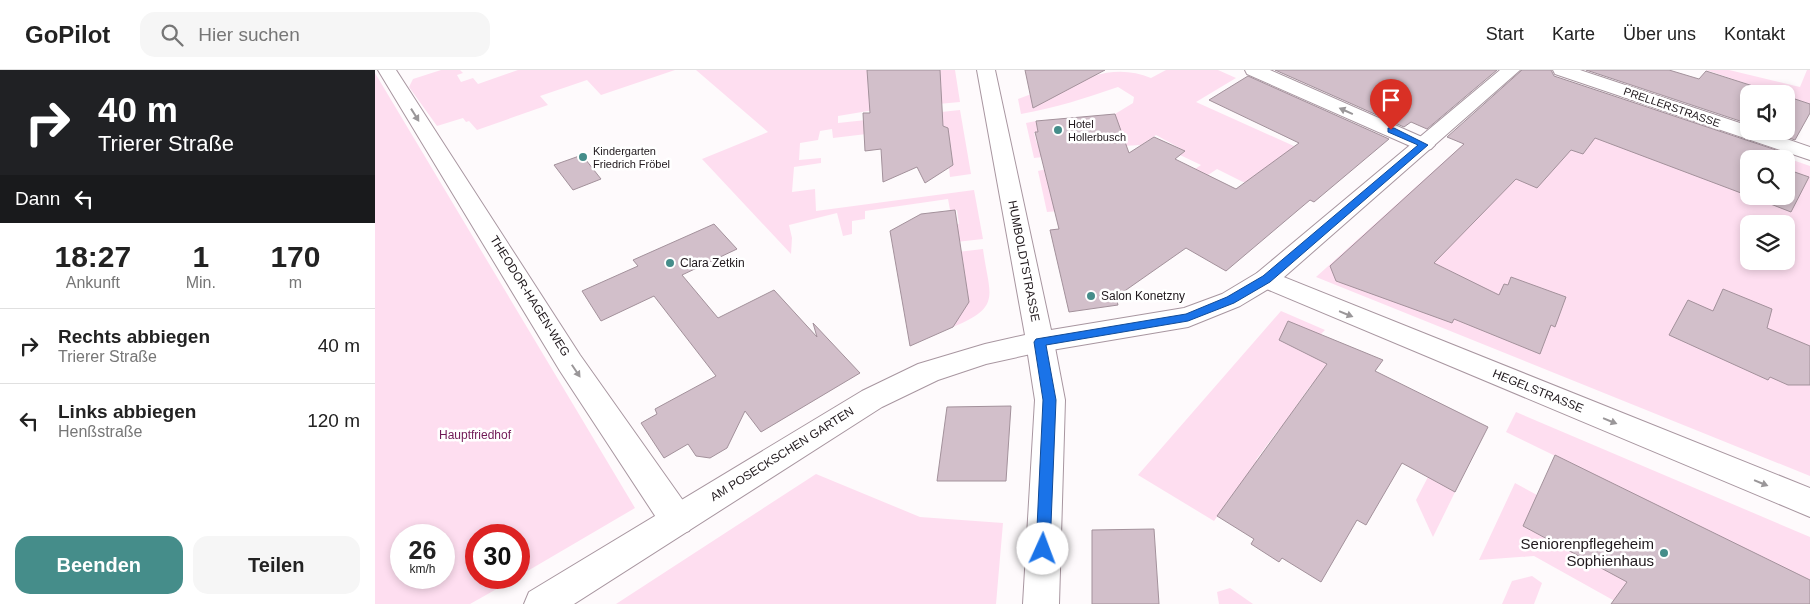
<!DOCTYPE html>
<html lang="de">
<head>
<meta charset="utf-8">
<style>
	body { margin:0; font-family:Arial,sans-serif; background:#f6f6f6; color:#222; height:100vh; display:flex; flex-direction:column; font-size:19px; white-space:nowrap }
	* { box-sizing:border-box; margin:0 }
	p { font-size:16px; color:#767676 }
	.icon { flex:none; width:28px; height:28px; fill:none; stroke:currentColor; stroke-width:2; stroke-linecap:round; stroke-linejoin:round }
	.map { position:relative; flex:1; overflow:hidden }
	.sheet { display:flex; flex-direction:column; background:#fff; width:375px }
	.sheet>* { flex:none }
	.top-card { background:#202124; color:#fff; overflow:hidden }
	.controls { position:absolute; left:1365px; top:15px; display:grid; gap:10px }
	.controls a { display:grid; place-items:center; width:55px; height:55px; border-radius:10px; background:#fff; box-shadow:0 2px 8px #0003; font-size:25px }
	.speed { position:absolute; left:15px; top:454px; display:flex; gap:10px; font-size:25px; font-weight:700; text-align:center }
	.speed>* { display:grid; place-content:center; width:65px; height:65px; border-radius:50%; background:#fff; box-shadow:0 2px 8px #0003; line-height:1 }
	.speed small { font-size:12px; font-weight:400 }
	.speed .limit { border:8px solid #d22; background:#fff; color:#111 }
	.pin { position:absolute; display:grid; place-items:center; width:42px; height:42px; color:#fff; margin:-51px -21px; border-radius:50% 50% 50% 0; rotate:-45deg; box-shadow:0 0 5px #0007 }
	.pin .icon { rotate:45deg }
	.me { position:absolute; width:55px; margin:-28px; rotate:2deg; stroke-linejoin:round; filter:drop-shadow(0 0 4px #0008) }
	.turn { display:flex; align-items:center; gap:18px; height:105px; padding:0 15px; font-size:22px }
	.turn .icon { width:65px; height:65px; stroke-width:2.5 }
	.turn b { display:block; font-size:35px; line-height:42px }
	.then { display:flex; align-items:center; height:48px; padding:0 15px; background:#0003; gap:10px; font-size:19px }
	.eta { display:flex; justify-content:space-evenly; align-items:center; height:85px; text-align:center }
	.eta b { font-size:30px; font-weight:600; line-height:35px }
	.primary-button { display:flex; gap:10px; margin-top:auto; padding:10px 15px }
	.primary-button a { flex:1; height:58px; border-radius:15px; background:#458d8a; color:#fff; font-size:20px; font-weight:600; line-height:58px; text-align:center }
	.primary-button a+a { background:#f6f6f6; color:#222 }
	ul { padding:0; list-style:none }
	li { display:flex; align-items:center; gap:15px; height:75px; padding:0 15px; border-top:1px solid #e0e0e0 }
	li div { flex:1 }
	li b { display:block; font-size:19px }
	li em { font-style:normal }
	header { display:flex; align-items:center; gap:30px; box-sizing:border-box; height:70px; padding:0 25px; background:#fff; border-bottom:1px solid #e0e0e0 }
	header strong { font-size:24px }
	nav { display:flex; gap:28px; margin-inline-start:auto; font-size:18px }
	.search { width:350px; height:45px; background:#f6f6f6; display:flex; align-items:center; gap:12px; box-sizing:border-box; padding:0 18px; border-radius:15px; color:#767676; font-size:19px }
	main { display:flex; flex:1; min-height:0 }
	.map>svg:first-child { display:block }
	.green { fill:#fedef0; fill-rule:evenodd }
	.building { fill:#d2bfca; stroke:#a3919b }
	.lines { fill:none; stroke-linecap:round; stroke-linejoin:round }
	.minor-casing { stroke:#a896a0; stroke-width:2 }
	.tertiary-casing { stroke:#a896a0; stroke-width:2 }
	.minor { fill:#fff; fill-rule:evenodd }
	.tertiary { fill:#fff; fill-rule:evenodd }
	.oneway { fill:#9a9799 }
	.route { fill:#1a73e8; stroke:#114b97 }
	.poi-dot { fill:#458d8a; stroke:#fff; stroke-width:2 }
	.labels { text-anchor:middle; stroke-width:5; stroke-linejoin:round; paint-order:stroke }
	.far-street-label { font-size:11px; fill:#1f181c; stroke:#fff }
	.far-poi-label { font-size:11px; fill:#1f181c; stroke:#fff; text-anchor:start }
	.street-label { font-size:12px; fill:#1f181c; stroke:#fff }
	.poi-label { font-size:12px; fill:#1f181c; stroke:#fff; text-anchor:start }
	.park-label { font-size:12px; fill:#701956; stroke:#fff }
	.near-poi-label { font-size:15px; fill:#1f181c; stroke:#fff; text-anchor:end }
</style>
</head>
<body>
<header>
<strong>GoPilot</strong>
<div class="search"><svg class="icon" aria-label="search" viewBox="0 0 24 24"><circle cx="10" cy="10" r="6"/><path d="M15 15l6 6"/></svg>Hier suchen</div>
<nav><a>Start</a><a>Karte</a><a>Über uns</a><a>Kontakt</a></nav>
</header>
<main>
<section class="sheet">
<div class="top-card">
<div class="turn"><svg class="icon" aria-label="right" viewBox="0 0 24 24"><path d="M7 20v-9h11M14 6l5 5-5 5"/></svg><div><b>40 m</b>Trierer Straße</div></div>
<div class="then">Dann<svg class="icon" aria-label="left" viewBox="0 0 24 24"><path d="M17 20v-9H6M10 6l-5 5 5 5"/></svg></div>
</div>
<div class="eta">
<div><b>18:27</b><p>Ankunft</p></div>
<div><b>1</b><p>Min.</p></div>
<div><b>170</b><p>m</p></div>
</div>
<ul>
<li><svg class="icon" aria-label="right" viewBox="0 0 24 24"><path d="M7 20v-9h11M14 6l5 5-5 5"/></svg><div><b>Rechts abbiegen</b><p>Trierer Straße</p></div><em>40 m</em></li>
<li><svg class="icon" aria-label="left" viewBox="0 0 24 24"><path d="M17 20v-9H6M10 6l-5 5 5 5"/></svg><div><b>Links abbiegen</b><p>Henßstraße</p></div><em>120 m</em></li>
</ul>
<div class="primary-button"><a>Beenden</a><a>Teilen</a></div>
</section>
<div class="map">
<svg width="1435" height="534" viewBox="0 0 1435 534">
	<rect width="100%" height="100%" fill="#fefafc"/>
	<g class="green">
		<polygon points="66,0 85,0 88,3 82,5 86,12 98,8 103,14 143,0 300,0 226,25 212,10 165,26 173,35 102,60 94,51 91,52 88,48 62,56 34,17 38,9"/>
		<polygon points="321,0 580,0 585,32 563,34 566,19 562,18 505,39 463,46 463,53 585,40 596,104 575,107 574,98 578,95 573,58 567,55 458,68 457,59 445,61 443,70 425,73 424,90 446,88 446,93 419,97 417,122 440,119 441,141 599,120 608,169 581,172 577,156 584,154 582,140 575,140 573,129 490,141 490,149 477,151 477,164 468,166 462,143 414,155 417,168 416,184 327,89 393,62"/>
		<path d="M705,0L718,6C738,0 757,0 776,8L791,0H843L861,8L821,32L930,81L884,120L842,99L833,105L820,99L826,95L805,85L810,81L781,65L766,75L747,76L740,44L758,33L759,27L743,17C711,28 680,38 646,44L643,29L667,20Z"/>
		<polygon points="1331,0 1354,0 1425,17 1432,0 1435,0 1435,34 1411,26 1411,24 1402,24"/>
		<path d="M0,3L260,438L144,506V465H101V508H141L95,534H0ZM26,465H69V508H26Z"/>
		<path d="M1166,4L1435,96V406L941,207ZM1374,89H1411V126H1374ZM1374,154H1411V191H1374Z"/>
		<polygon points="661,51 663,62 659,63 662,74 668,74 668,87 659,88 651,53"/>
		<polygon points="671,99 684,141 672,142 663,101"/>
		<path d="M608,179C614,225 628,237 578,257L593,229L588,191L525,198L524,189Z"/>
		<polygon points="906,241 950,260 945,265 965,301 936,315 919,339 909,363 903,360 881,390 887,394 864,416 839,451 763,405"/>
		<polygon points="1141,342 1435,467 1435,510 1131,362"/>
		<polygon points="441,404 545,447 628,453 621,534 241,534"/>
		<polygon points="1053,407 1080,422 1058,467 1041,430"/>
		<polygon points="1140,413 1162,425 1148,456 1272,522 1245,534 1159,486 1104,490"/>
		<polygon points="1157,506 1167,513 1159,534 1127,534 1137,511"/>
		<polygon points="855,518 878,534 844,534 842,522"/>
	</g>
	<g class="building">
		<polygon points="492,0 565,0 568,56 573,58 578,95 550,113 542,97 508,112 506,79 490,81 488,43 495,43"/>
		<polygon points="650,0 730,0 658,38"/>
		<polygon points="900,0 1122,0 1052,59 1036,52 1029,57"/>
		<polygon points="1147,0 1176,0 1179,6 1413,84 1410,89 1374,89 1374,126 1220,68 1208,84 1196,80 1162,118 1141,109 1059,193 1124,225 1129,214 1133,215 1136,207 1191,227 1180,257 1176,255 1165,284 1079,249 1077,253 961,211 955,196 1089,74 1072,67"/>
		<polygon points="1211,0 1294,0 1324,9 1331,1 1403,24 1374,24 1374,54"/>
		<polygon points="873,6 1014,69 939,132 935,130 851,201 811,178 741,227 743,235 694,242 675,160 684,159 660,62 663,62 661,51 740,44 754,83 779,67 810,81 800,89 861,119 924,73 834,30"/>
		<polygon points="1411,26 1435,34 1435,43 1420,70 1395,61 1411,61"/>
		<polygon points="207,85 226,109 198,120 179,95"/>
		<polygon points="1411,99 1434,107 1416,142 1375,126 1411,126"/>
		<polygon points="580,140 594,232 578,257 535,276 515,161 546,144"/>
		<polygon points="339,154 362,179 307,205 343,248 399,220 442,267 438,253 485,303 386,362 370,341 352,378 335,388 321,386 313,374 289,388 266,353 282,344 280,339 341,306 279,226 226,251 207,221 263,196 258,190"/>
		<polygon points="1348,219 1397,239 1392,258 1435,276 1435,315 1413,315 1395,307 1393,310 1294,265 1313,230 1338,241"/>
		<polygon points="913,251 1008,290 1000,301 1113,357 1080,422 1027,393 991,455 982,450 946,512 907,488 904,492 876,474 879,469 842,446 952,294 904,270"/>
		<polygon points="636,336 631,411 562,411 572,337"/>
		<polygon points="1180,385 1435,510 1435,534 1236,534 1252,512 1148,456"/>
		<polygon points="779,459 784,534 717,534 717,460"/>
	</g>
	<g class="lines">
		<defs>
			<g id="minor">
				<polygon points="3,0 21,0 205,285 314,439 319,450 314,461 302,465 290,461 185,301"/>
				<polygon points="870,0 895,0 1056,71 1060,75 1056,79 1049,81 1042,79 872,4"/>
				<polygon points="1178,0 1205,0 1374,56 1374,61 1388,61 1435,77 1435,90 1180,4"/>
				<polygon points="891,200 1435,418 1435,447 882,215 878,209 882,203"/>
				<polygon points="665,262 675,265 679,272 690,330 684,534 648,534 660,330 651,272 655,265"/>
			</g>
			<polygon id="tertiary" points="602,0 620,0 676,260 809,238 847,224 882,203 1125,0 1145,0 900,215 865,236 813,257 665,282 611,294 563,310 507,337 199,534 149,534 154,522 487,321 543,294 610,274 650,265"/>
		</defs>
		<use href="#minor" class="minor-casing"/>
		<use href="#tertiary" class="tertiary-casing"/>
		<use href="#minor" class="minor"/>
		<use href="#tertiary" class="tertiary"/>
	</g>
	<defs><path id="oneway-solid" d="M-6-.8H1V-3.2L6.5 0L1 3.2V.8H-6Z" transform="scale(1.25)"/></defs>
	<g class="oneway">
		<use href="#oneway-solid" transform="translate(971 41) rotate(-156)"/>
		<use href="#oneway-solid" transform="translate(40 45) rotate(58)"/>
		<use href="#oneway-solid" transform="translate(971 244) rotate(22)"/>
		<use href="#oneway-solid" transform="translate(201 301) rotate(56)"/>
		<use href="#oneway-solid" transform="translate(1235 351) rotate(22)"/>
		<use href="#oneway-solid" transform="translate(1386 413) rotate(22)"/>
	</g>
	<polygon class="route" points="1013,58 1019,58 1053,75 895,212 859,233 813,251 671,275 681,330 675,479 673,483 668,485 663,483 661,479 668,330 659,272 661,269 811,244 852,227 888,206 1043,75 1013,62"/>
	<g class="poi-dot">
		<circle cx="683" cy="60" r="5"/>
		<circle cx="208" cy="87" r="5"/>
		<circle cx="295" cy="193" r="5"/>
		<circle cx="716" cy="226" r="5"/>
		<circle cx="1289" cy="483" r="5"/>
	</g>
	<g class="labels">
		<g class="far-street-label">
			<text transform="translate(1297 37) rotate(19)" y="4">PRELLERSTRASSE</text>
		</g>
		<g class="far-poi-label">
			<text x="693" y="58">Hotel<tspan x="693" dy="13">Hollerbusch</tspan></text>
			<text x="218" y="85">Kindergarten<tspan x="218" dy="13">Friedrich Fröbel</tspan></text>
		</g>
		<g class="street-label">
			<text transform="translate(649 191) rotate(79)" y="4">HUMBOLDTSTRASSE</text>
			<text transform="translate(155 226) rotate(58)" y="4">THEODOR-HAGEN-WEG</text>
			<text transform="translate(1163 321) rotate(22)" y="4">HEGELSTRASSE</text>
			<text transform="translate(407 384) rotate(-32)" y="4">AM POSECKSCHEN GARTEN</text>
		</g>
		<g class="poi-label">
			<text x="305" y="197">Clara Zetkin</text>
			<text x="726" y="230">Salon Konetzny</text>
		</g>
		<g class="park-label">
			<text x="100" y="369">Hauptfriedhof</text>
		</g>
		<g class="near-poi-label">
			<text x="1279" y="479">Seniorenpflegeheim<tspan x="1279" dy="17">Sophienhaus</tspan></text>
		</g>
	</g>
</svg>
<div class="controls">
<a><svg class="icon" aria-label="sound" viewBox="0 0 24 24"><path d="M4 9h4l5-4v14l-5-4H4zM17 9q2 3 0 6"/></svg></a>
<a><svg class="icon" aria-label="search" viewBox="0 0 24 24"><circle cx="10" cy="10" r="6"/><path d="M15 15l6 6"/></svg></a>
<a><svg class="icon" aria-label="layers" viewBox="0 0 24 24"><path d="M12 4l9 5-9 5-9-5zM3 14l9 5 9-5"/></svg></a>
</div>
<div class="speed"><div>26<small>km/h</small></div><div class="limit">30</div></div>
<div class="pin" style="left:1016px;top:60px;background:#d93025"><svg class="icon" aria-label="arrive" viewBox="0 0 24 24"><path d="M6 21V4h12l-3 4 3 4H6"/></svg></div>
<svg class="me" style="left:668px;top:479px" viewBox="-20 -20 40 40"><circle r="19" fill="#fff"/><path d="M0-13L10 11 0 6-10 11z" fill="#1a73e8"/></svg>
</div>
</main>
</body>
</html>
